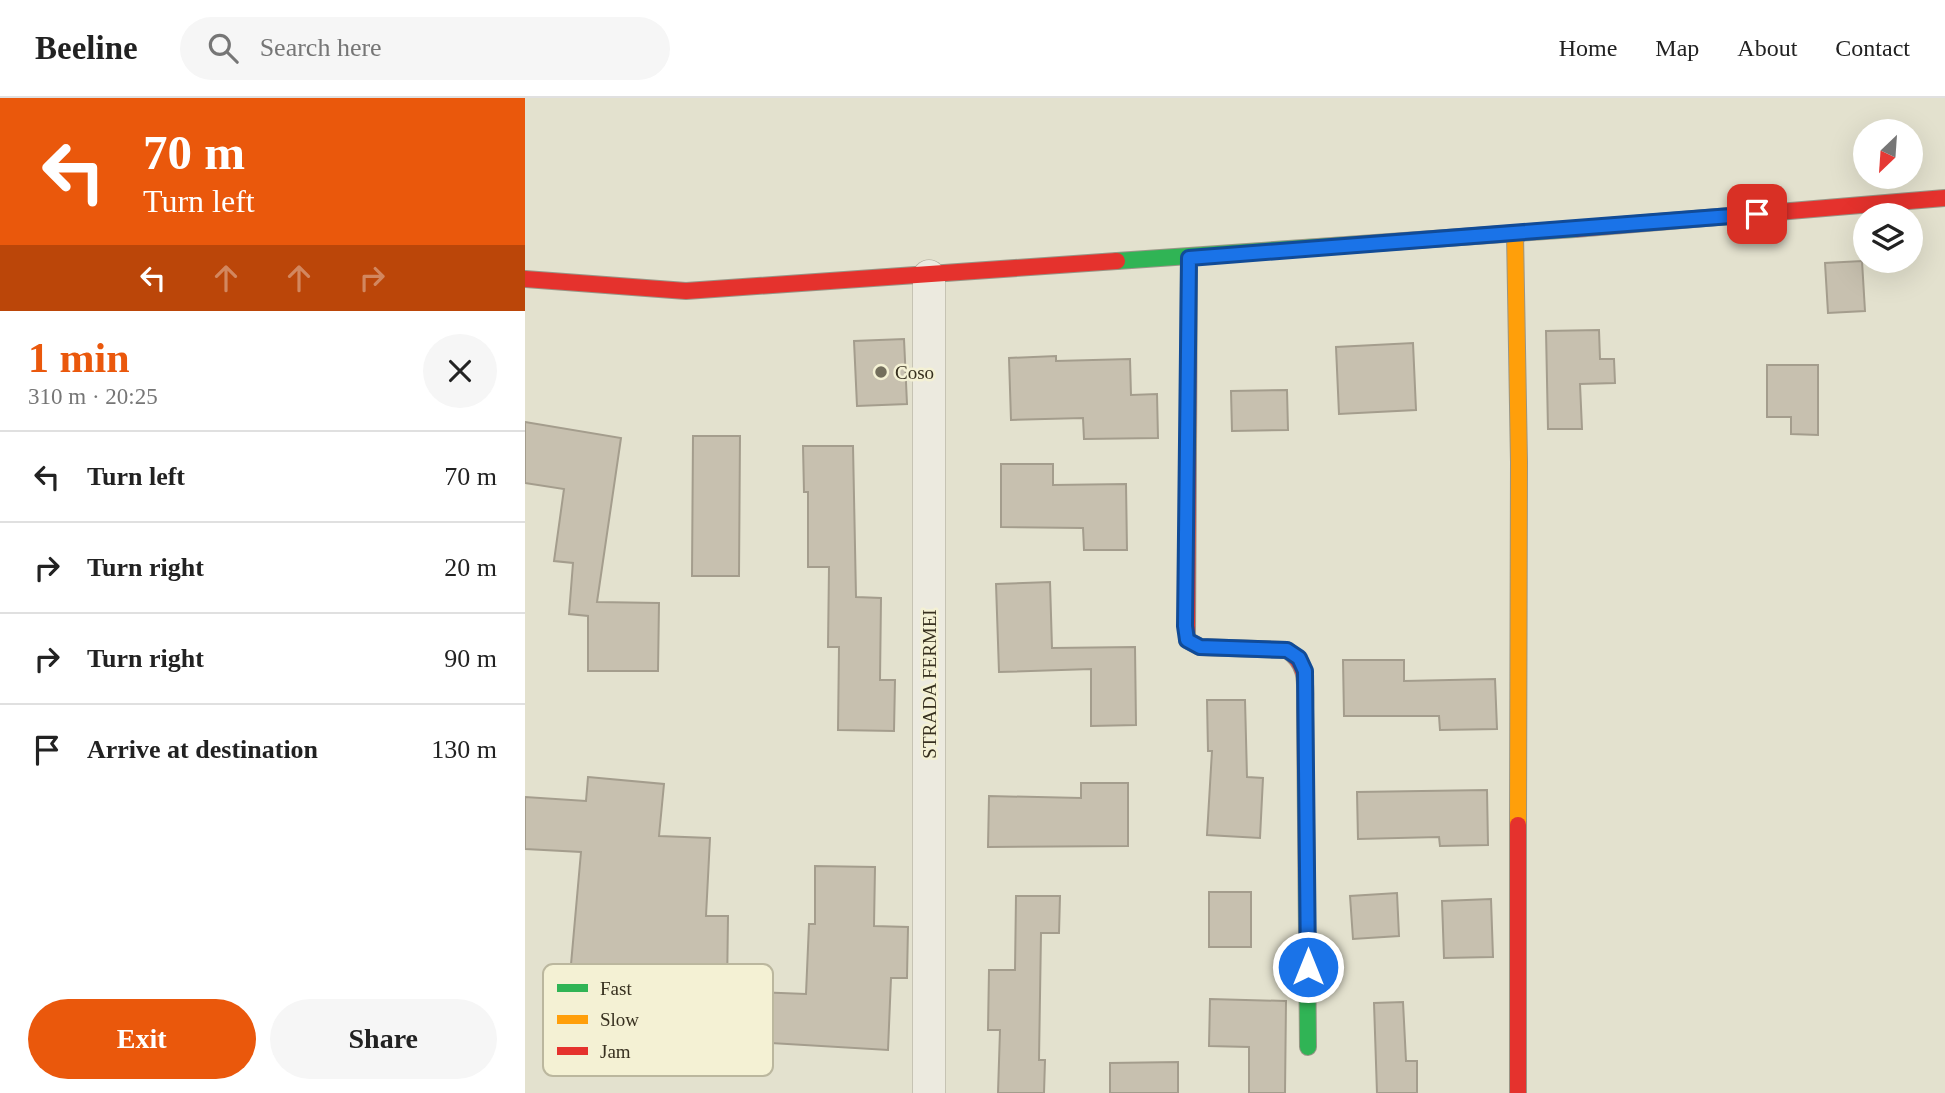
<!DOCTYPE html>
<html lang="en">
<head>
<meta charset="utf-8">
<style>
	body { margin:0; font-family:Georgia,serif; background:#f6f6f6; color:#222; height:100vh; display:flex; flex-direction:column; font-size:26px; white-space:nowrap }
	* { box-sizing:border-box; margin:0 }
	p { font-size:23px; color:#767676 }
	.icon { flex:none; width:38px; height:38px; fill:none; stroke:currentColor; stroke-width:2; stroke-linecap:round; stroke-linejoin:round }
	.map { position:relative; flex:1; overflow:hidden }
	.sheet { display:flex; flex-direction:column; background:#fff; width:525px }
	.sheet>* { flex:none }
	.guide { background:#ea580c; color:#fff; overflow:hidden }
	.needle { width:46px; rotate:205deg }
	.controls { position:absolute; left:1328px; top:21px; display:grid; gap:14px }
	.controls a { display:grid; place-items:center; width:70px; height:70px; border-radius:50%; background:#fff; box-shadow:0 7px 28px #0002; font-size:35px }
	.pin { position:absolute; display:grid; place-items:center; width:60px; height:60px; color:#fff; margin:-30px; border-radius:14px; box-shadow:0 4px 10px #0006 }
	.me { position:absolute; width:77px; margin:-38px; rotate:0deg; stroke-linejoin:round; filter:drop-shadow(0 0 5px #0008) }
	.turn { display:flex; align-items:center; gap:24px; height:147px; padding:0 28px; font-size:32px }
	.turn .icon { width:91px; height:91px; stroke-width:2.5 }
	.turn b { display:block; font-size:49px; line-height:60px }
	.lanes { display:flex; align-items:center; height:66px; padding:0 28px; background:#0003; justify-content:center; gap:35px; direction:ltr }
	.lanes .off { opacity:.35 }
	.round { display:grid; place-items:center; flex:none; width:74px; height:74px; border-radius:37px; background:#f6f6f6 }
	.summary { display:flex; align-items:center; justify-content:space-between; height:119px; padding:0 28px }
	h1 { font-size:42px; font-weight:700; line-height:52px; color:#ea580c }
	.action { display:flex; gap:14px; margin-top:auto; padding:14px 28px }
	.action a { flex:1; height:80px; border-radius:42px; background:#ea580c; color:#fff; font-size:28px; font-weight:700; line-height:80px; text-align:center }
	.action a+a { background:#f6f6f6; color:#222 }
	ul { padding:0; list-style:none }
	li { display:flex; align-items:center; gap:21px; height:91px; padding:0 28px; border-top:2px solid #e0e0e0 }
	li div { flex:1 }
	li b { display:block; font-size:26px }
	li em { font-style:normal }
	header { display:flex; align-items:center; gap:42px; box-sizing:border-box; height:98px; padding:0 35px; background:#fff; border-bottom:2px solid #e0e0e0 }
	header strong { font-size:33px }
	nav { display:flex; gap:38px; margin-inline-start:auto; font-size:24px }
	.search { width:490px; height:63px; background:#f6f6f6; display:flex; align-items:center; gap:18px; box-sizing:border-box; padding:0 24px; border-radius:38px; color:#767676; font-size:26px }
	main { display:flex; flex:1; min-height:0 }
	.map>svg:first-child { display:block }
	.building { fill:#c7c0af; stroke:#a49d8d; stroke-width:2 }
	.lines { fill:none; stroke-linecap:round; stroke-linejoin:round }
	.street-casing { stroke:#a9a697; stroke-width:33 }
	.fast-casing { stroke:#989586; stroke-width:18 }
	.slow-casing { stroke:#989586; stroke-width:18 }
	.jam-casing { stroke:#989586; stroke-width:18 }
	.street { stroke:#eceadf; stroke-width:32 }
	.fast { stroke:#30b455; stroke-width:16 }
	.slow { stroke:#ff9f0a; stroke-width:16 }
	.jam { stroke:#e5322d; stroke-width:16 }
	.route-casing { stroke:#114b97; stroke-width:18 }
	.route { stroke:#1a73e8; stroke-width:12 }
	.poi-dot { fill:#736e5c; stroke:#f4f1d4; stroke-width:2.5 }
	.labels { text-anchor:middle; stroke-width:5; stroke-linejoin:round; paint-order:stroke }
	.poi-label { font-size:19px; fill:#37301f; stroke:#f4f1d4; text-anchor:start }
	.street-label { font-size:19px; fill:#37301f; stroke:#f4f1d4 }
	.key { fill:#f4f1d4; stroke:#bbb79e; stroke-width:2 }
	.key-label { font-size:19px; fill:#37301f }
</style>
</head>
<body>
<header>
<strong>Beeline</strong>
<div class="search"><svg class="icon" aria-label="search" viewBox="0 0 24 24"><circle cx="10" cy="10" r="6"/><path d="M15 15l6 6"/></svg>Search here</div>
<nav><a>Home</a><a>Map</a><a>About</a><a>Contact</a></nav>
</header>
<main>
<section class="sheet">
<div class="guide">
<div class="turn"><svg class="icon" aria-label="left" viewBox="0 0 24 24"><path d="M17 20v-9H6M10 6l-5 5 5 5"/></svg><div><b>70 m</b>Turn left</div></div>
<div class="lanes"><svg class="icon" aria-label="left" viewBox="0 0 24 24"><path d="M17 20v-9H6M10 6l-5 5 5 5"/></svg><svg class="icon off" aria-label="ahead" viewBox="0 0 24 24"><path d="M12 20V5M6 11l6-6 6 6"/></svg><svg class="icon off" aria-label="ahead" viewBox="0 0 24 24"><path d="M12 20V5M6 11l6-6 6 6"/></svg><svg class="icon off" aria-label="right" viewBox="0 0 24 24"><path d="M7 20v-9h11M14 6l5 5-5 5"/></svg></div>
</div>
<div class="summary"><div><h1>1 min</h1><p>310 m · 20:25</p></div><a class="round"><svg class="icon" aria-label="close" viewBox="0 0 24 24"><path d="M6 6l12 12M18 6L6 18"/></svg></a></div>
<ul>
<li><svg class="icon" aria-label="left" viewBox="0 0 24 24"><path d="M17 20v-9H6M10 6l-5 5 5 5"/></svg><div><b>Turn left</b></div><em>70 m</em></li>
<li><svg class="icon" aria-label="right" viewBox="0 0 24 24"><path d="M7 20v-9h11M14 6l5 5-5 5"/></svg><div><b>Turn right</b></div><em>20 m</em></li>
<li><svg class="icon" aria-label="right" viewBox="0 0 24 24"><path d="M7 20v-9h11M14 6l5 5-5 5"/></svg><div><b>Turn right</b></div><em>90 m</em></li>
<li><svg class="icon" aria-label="arrive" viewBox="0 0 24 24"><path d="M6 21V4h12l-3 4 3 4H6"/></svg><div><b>Arrive at destination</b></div><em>130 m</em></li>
</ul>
<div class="action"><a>Exit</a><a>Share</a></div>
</section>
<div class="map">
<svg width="1420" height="995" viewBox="0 0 1420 995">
	<rect width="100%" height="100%" fill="#e3e1ce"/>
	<g class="building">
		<polygon points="1337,163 1340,213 1303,215 1300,165"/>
		<polygon points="1074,232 1075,261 1089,261 1090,285 1055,286 1057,331 1023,331 1021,233"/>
		<polygon points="379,241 382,306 332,308 329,243"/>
		<polygon points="888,245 891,312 814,316 811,249"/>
		<polygon points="531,258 531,263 605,261 606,297 632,296 633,340 559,341 558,320 486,322 484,260"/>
		<polygon points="1242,267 1293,267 1293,337 1266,336 1266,319 1242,319"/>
		<polygon points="762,292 763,332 707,333 706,293"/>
		<polygon points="0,324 96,340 72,504 134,505 133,573 63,573 63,518 44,516 48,465 29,463 39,391 0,385"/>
		<polygon points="168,338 215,338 214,478 167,478"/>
		<polygon points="278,348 328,348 331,499 356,500 355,582 370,582 369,633 313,632 314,549 303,549 304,469 283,469 283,394 279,394"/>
		<polygon points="476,366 528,366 528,387 601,386 602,452 559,452 558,430 476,429"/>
		<polygon points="525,484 527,550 610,549 611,627 566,628 566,571 474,574 471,486"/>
		<polygon points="818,562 879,562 879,583 970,581 972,631 915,632 914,618 819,618"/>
		<polygon points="682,602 720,602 722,679 738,680 735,740 682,737 687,653 683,653"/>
		<polygon points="63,679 139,686 134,738 185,740 181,818 203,818 202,893 281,896 284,826 290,826 290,768 350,769 349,828 383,829 382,880 366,880 363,952 115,937 114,952 39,945 56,754 0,751 0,699 61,703"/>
		<polygon points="556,685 603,685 603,748 463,749 464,698 556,700"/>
		<polygon points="962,692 963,747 915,748 914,739 833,741 832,694"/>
		<rect x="684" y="794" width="42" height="55"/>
		<polygon points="872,795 874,838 828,841 825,798"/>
		<polygon points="491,798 535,798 534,835 516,835 514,962 520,962 519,995 473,995 475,932 463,932 464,872 490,872"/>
		<polygon points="966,801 968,859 919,860 917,803"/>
		<polygon points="685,901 761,903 760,995 724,995 724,949 684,948"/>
		<polygon points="878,904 881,963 892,963 892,995 852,995 849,905"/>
		<polygon points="653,964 653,995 585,995 585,965"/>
	</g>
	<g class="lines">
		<defs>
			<polyline id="street" points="404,995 404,178"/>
			<g id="fast">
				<polyline points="592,163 1050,131"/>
				<polyline points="780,611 783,949"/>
			</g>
			<polyline id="slow" points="990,136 994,364 993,727"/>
			<g id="jam">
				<polyline points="1050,131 1420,100"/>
				<path d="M664,160L662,542L675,549L762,552C784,567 780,586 780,611"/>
				<polyline points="0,181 161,193 592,163"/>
				<polyline points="993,995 993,727"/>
			</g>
		</defs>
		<use href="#street" class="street-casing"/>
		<use href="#fast" class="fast-casing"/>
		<use href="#slow" class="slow-casing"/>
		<use href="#jam" class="jam-casing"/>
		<use href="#street" class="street"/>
		<use href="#fast" class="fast"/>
		<use href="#slow" class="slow"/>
		<use href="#jam" class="jam"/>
	</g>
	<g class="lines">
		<defs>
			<polyline id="route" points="783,869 780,573 774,560 762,552 675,549 662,542 660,528 664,160 1232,116"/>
		</defs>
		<use href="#route" class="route-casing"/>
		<use href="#route" class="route"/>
	</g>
	<circle class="poi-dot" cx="356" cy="274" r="7"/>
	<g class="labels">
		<g class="poi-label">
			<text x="370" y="281">Coso</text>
		</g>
		<g class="street-label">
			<text transform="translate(404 586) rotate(-90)" y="7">STRADA FERMEI</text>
		</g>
	</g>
	<rect x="18" y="866" width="230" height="112" rx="10" class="key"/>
	<rect x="32" y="886" width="31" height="8" fill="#30b455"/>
	<rect x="32" y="917" width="31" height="9" fill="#ff9f0a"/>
	<rect x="32" y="949" width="31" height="8" fill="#e5322d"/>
	<g class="key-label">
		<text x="75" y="897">Fast</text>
		<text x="75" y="928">Slow</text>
		<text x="75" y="960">Jam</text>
	</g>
</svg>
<div class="controls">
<a><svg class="needle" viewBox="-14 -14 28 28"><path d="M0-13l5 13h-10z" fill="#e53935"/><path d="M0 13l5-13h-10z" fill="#767676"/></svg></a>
<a><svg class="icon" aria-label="layers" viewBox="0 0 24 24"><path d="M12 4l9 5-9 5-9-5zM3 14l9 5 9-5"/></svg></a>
</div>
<div class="pin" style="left:1232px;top:116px;background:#d93025"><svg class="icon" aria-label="arrive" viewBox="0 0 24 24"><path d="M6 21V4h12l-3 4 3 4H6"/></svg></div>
<svg class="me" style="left:783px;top:869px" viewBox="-20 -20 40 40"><circle r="17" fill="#1a73e8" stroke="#fff" stroke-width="3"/><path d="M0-11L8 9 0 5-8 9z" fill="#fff"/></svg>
</div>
</main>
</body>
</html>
